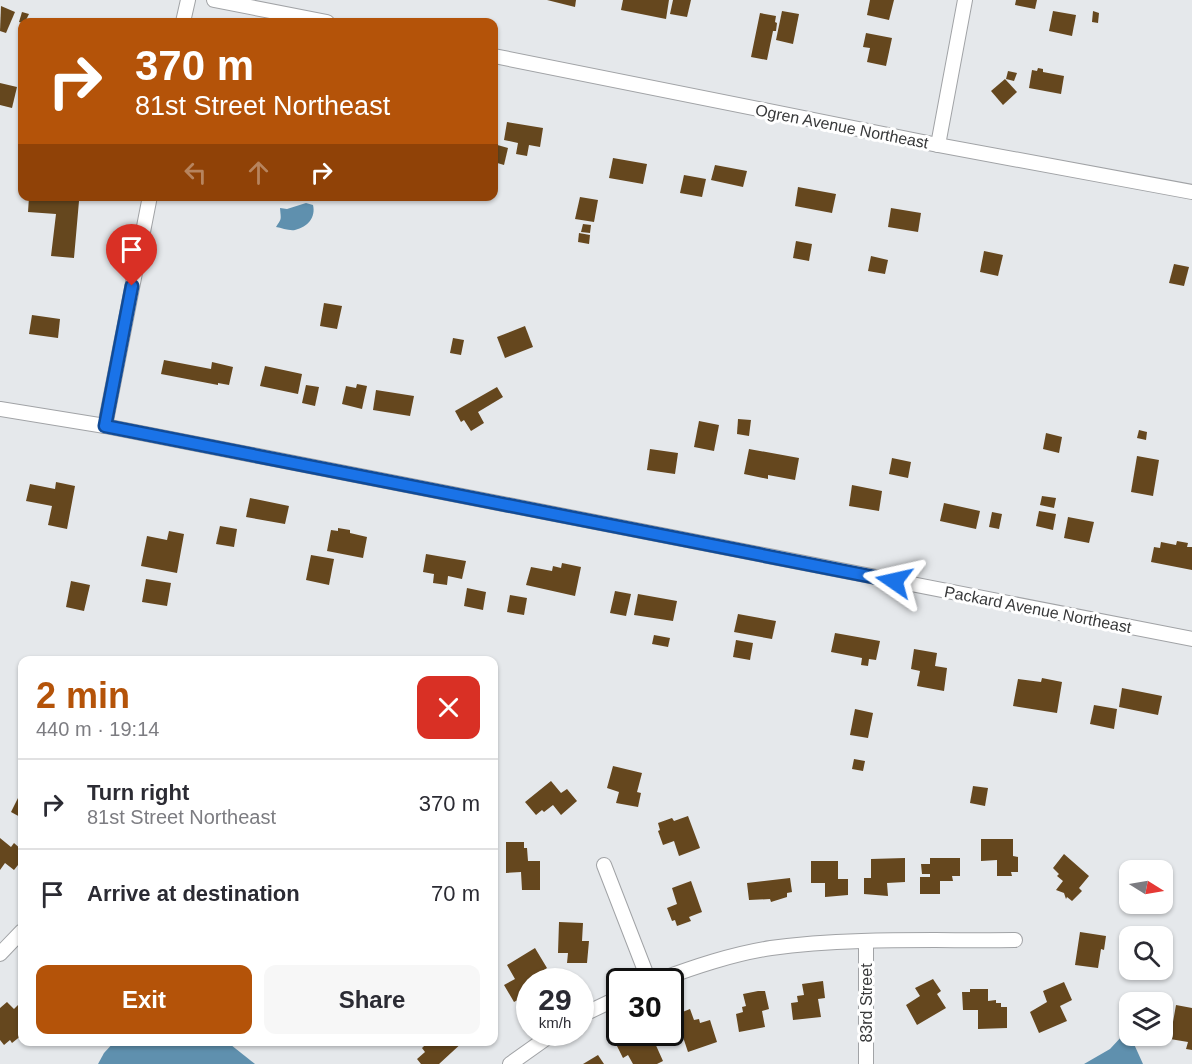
<!DOCTYPE html>
<html lang="en">
<head>
<meta charset="utf-8">
<style>
	body { margin:0; font-family:Arial,sans-serif; background:#f7f7f7; color:#2b2b33; height:100vh; display:flex; flex-direction:column; font-size:22px; white-space:nowrap }
	* { box-sizing:border-box; margin:0 }
	p { font-size:20px; color:#7c7c81 }
	.icon { flex:none; width:33px; height:33px; fill:none; stroke:currentColor; stroke-width:2; stroke-linecap:round; stroke-linejoin:round }
	.map { position:relative; flex:1; overflow:hidden }
	.drawer { position:absolute; left:18px; top:656px; width:480px; height:390px; display:flex; flex-direction:column; background:#fff; border-radius:12px; box-shadow:0 2px 4px #0004 }
	.drawer>* { flex:none }
	.hud { position:absolute; left:18px; top:18px; width:480px; height:183px; border-radius:12px; box-shadow:0 2px 4px #0004; background:#b45309; color:#fff; overflow:hidden }
	.needle { width:39px; rotate:101deg }
	.tools { position:absolute; left:1119px; top:860px; display:grid; gap:12px }
	.tools a { display:grid; place-items:center; width:54px; height:54px; border-radius:12px; background:#fff; box-shadow:0 2px 4px #0004; font-size:30px }
	.speed { position:absolute; left:516px; top:968px; display:flex; gap:12px; font-size:30px; font-weight:700; text-align:center }
	.speed>* { display:grid; place-content:center; width:78px; height:78px; border-radius:50%; background:#fff; box-shadow:0 2px 4px #0004; line-height:1 }
	.speed small { font-size:15px; font-weight:400 }
	.speed .limit { border:3px solid #111; border-radius:9px; background:#fff; color:#111 }
	.pin { position:absolute; display:grid; place-items:center; width:51px; height:51px; color:#fff; margin:-62px -26px; border-radius:50% 50% 50% 0; rotate:-45deg; box-shadow:0 0 6px #0007 }
	.pin .icon { rotate:45deg }
	.me { position:absolute; width:66px; margin:-33px; rotate:281deg; stroke-linejoin:round; filter:drop-shadow(0 0 4px #0008) }
	.turn { display:flex; align-items:center; gap:21px; height:126px; padding:0 18px; font-size:27px }
	.turn .icon { width:78px; height:78px; stroke-width:2.5 }
	.turn b { display:block; font-size:42px; line-height:51px }
	.lanes { display:flex; align-items:center; height:57px; padding:0 18px; background:#0003; justify-content:center; gap:30px; direction:ltr }
	.lanes .off { opacity:.35 }
	.round { display:grid; place-items:center; flex:none; width:63px; height:63px; border-radius:12px; background:#f7f7f7 }
	.summary { display:flex; align-items:center; justify-content:space-between; height:102px; padding:0 18px }
	h1 { font-size:36px; font-weight:800; line-height:45px; color:#b45309 }
	.action { display:flex; gap:12px; margin-top:auto; padding:12px 18px }
	.action a { flex:1; height:69px; border-radius:12px; background:#b45309; color:#fff; font-size:24px; font-weight:800; line-height:69px; text-align:center }
	.action a+a { background:#f7f7f7; color:#2b2b33 }
	ul { padding:0; list-style:none }
	li { display:flex; align-items:center; gap:18px; height:90px; padding:0 18px; border-top:2px solid #e1e1e2 }
	li div { flex:1 }
	li b { display:block; font-size:22px }
	li em { font-style:normal }
	.map>svg:first-child { display:block }
	.water { fill:#5f90ae }
	.building { fill:#65471e }
	.lines { fill:none; stroke-linecap:round; stroke-linejoin:round }
	.minor-casing { stroke:#a1a3a6; stroke-width:16 }
	.minor { stroke:#fff; stroke-width:14 }
	.route-casing { stroke:#114b97; stroke-width:15 }
	.route { stroke:#1a73e8; stroke-width:10 }
	.labels { text-anchor:middle; stroke-width:6; stroke-linejoin:round; paint-order:stroke }
	.street-label { font-size:16px; fill:#38393a; stroke:#fff }
</style>
</head>
<body>
<div class="map">
<svg width="1192" height="1064" viewBox="0 0 1192 1064">
	<rect width="100%" height="100%" fill="#e5e8eb"/>
	<g class="water">
		<path d="M306,203L313,205C316,217 308,227 295,230C289,231 282,228 276,227C282,218 281,220 280,208L287,209Z"/>
		<polygon points="1129,1033 1143,1064 1084,1064 1110,1049 1123,1035"/>
		<polygon points="115,1041 226,1041 255,1064 98,1064 104,1053"/>
	</g>
	<g class="building">
		<polygon points="547,0 576,0 575,7"/>
		<polygon points="623,0 669,0 666,19 621,10"/>
		<polygon points="673,0 691,0 687,17 670,14"/>
		<polygon points="870,0 894,0 889,20 867,15"/>
		<polygon points="1016,0 1037,0 1035,9 1015,5"/>
		<polygon points="1,6 15,12 6,33 0,31"/>
		<polygon points="782,11 799,14 793,44 776,40"/>
		<polygon points="1053,11 1076,15 1072,36 1049,31"/>
		<polygon points="1093,11 1099,13 1098,23 1092,22"/>
		<polygon points="22,12 29,14 25,22 22,23 19,22"/>
		<polygon points="760,13 776,16 775,22 777,23 776,31 773,31 767,60 751,57"/>
		<polygon points="866,33 892,38 886,66 867,62 870,48 863,47"/>
		<polygon points="1038,68 1043,69 1043,72 1064,76 1061,94 1029,88 1032,70 1037,71"/>
		<polygon points="1008,71 1017,73 1014,81 1006,79"/>
		<polygon points="1005,79 1017,92 1003,105 991,91"/>
		<polygon points="0,83 17,87 12,108 0,105"/>
		<polygon points="507,122 543,128 540,147 529,145 527,156 516,154 518,143 504,140"/>
		<polygon points="494,144 508,148 504,165 494,162"/>
		<polygon points="613,158 647,164 643,184 609,178"/>
		<polygon points="715,165 747,171 743,187 711,180"/>
		<polygon points="684,175 706,179 702,197 680,193"/>
		<polygon points="798,187 836,194 832,213 795,206"/>
		<polygon points="29,197 79,201 74,258 51,256 56,214 28,212"/>
		<polygon points="580,197 598,200 594,222 575,219"/>
		<polygon points="891,208 921,213 918,232 888,227"/>
		<polygon points="583,224 591,225 590,233 581,232"/>
		<polygon points="579,233 590,235 589,244 578,242"/>
		<polygon points="796,241 812,244 809,261 793,258"/>
		<polygon points="984,251 1003,255 998,276 980,272"/>
		<polygon points="871,256 888,260 885,274 868,271"/>
		<polygon points="1174,264 1189,267 1184,286 1169,283"/>
		<polygon points="324,303 342,306 337,329 320,326"/>
		<polygon points="32,315 60,319 58,338 29,334"/>
		<polygon points="525,326 533,347 505,358 497,337"/>
		<polygon points="453,338 464,340 461,355 450,353"/>
		<polygon points="164,360 211,369 212,362 233,367 229,385 218,383 218,385 161,374"/>
		<polygon points="265,366 302,374 298,394 260,386"/>
		<polygon points="357,384 367,386 362,409 342,404 346,386 356,388"/>
		<polygon points="306,385 319,387 315,406 302,403"/>
		<polygon points="497,387 503,397 478,412 484,423 471,431 464,420 461,422 455,411"/>
		<polygon points="376,390 414,396 410,416 373,410"/>
		<polygon points="738,419 751,420 749,436 737,434"/>
		<polygon points="699,421 719,425 714,451 694,447"/>
		<polygon points="1139,430 1147,432 1146,440 1137,438"/>
		<polygon points="1046,433 1062,437 1059,453 1043,449"/>
		<polygon points="650,449 678,453 675,474 647,470"/>
		<polygon points="749,449 799,458 795,480 768,475 768,479 744,474"/>
		<polygon points="1137,456 1159,460 1153,496 1131,492"/>
		<polygon points="892,458 911,462 908,478 889,474"/>
		<polygon points="56,482 75,486 67,529 48,525 52,506 26,501 30,484 55,489"/>
		<polygon points="852,485 882,491 879,511 849,506"/>
		<polygon points="1042,496 1056,498 1054,508 1040,505"/>
		<polygon points="250,498 289,506 285,524 246,517"/>
		<polygon points="944,503 980,511 976,529 940,521"/>
		<polygon points="1039,511 1056,514 1053,530 1036,526"/>
		<polygon points="992,512 1002,514 999,529 989,527"/>
		<polygon points="1068,517 1094,522 1089,543 1064,538"/>
		<polygon points="220,526 237,529 234,547 216,544"/>
		<polygon points="338,528 350,530 350,533 367,537 363,558 327,551 331,530 338,531"/>
		<polygon points="169,531 184,534 177,573 141,566 147,536 167,540"/>
		<polygon points="1177,541 1188,543 1187,547 1192,547 1192,570 1151,562 1154,547 1160,548 1161,542 1176,545"/>
		<polygon points="426,554 466,561 462,579 448,576 447,585 433,583 434,574 423,572"/>
		<polygon points="311,555 334,559 329,585 306,580"/>
		<polygon points="562,563 581,567 575,596 526,585 531,567 552,571 553,566 561,568"/>
		<polygon points="146,579 171,583 167,606 142,602"/>
		<polygon points="71,581 90,585 84,611 66,607"/>
		<polygon points="467,588 486,592 483,610 464,606"/>
		<polygon points="615,591 631,594 626,616 610,613"/>
		<polygon points="638,594 677,601 673,621 634,615"/>
		<polygon points="510,595 527,598 524,615 507,612"/>
		<polygon points="738,614 776,621 772,639 734,632"/>
		<polygon points="835,633 880,641 876,660 869,659 868,666 861,665 862,658 831,652"/>
		<polygon points="654,635 670,638 668,647 652,644"/>
		<polygon points="736,640 753,643 750,660 733,657"/>
		<polygon points="914,649 937,653 935,666 947,668 944,691 917,686 920,671 911,669"/>
		<polygon points="1042,678 1062,682 1057,713 1013,706 1018,679 1041,682"/>
		<polygon points="1122,688 1162,696 1158,715 1119,707"/>
		<polygon points="1094,705 1117,709 1114,729 1090,724"/>
		<polygon points="855,709 873,713 868,738 850,735"/>
		<polygon points="854,759 865,761 863,771 852,769"/>
		<polygon points="613,766 642,773 637,792 641,793 638,807 616,803 619,792 607,788"/>
		<polygon points="551,781 561,793 567,789 577,801 561,815 553,805 544,812 542,810 536,815 525,802"/>
		<polygon points="973,786 988,788 985,806 970,803"/>
		<polygon points="22,790 22,818 11,812"/>
		<polygon points="688,816 700,848 679,856 674,841 663,845 658,831 660,830 658,823 672,818 674,821"/>
		<polygon points="0,838 11,847 14,843 22,850 22,860 14,870 5,863 0,870"/>
		<polygon points="981,839 1013,839 1013,856 1018,857 1018,872 1011,872 1012,876 997,876 997,860 981,861"/>
		<polygon points="506,842 524,842 524,848 527,848 528,861 540,861 540,890 522,890 521,872 506,873"/>
		<polygon points="1064,854 1089,876 1079,888 1082,891 1072,901 1067,897 1066,899 1064,893 1056,890 1063,881 1057,876 1059,874 1053,868"/>
		<polygon points="905,858 905,882 887,883 888,896 864,894 864,878 871,878 871,859"/>
		<polygon points="930,858 960,858 960,876 952,876 953,881 940,881 940,894 920,894 920,877 930,877 930,874 922,874 921,864 930,864"/>
		<polygon points="811,861 838,861 838,879 848,879 848,895 825,897 825,883 811,883"/>
		<polygon points="790,878 792,892 787,893 787,897 771,902 770,899 749,900 747,883"/>
		<polygon points="691,881 702,912 689,917 691,921 677,926 675,920 672,921 667,908 677,904 672,888"/>
		<polygon points="559,922 583,923 582,941 589,941 587,963 567,963 568,953 558,953"/>
		<polygon points="1080,932 1106,936 1104,950 1101,949 1098,968 1075,965"/>
		<polygon points="535,948 547,968 530,979 532,981 530,981 530,993 514,1002 504,985 515,979 507,965"/>
		<polygon points="933,979 941,991 937,994 946,1008 917,1025 906,1005 920,996 915,988"/>
		<polygon points="823,981 825,998 818,999 821,1017 793,1020 791,1003 798,1002 797,996 804,995 802,984"/>
		<polygon points="1064,982 1072,1000 1060,1006 1067,1021 1039,1033 1030,1012 1047,1002 1043,991"/>
		<polygon points="970,989 988,989 988,1001 996,1000 996,1003 1001,1003 1001,1007 1007,1007 1007,1028 978,1029 978,1010 963,1010 962,992 970,992"/>
		<polygon points="758,991 765,991 769,1009 762,1011 765,1027 739,1032 736,1014 743,1012 742,1007 746,1006 743,994"/>
		<polygon points="7,1002 14,1009 18,1005 20,1008 22,1005 22,1035 12,1043 10,1040 4,1045 0,1040 0,1008"/>
		<polygon points="1176,1005 1192,1008 1192,1050 1186,1049 1188,1042 1170,1039"/>
		<polygon points="690,1009 694,1020 699,1019 700,1023 710,1020 717,1042 688,1052 682,1034 675,1036 670,1017"/>
		<polygon points="635,1034 639,1043 643,1041 645,1046 654,1041 663,1061 657,1064 633,1064 628,1055 623,1058 616,1044"/>
		<polygon points="429,1041 464,1041 439,1064 421,1064 417,1059 425,1052 422,1048"/>
		<polygon points="598,1055 604,1064 583,1064"/>
	</g>
	<g class="lines">
		<defs>
			<g id="minor">
				<polyline points="214,0 327,22"/>
				<polyline points="183,22 188,0"/>
				<polyline points="494,56 938,145 1192,192"/>
				<polyline points="938,145 965,0"/>
				<polyline points="0,409 105,426 1192,639"/>
				<polyline points="105,426 150,196"/>
				<polyline points="604,865 649,981"/>
				<polyline points="866,942 866,1064"/>
				<polyline points="0,954 22,931"/>
				<path d="M656,981C694,967 732,954 771,948C848,937 937,941 1015,940"/>
				<polyline points="580,1016 620,997"/>
				<polyline points="510,1064 555,1032"/>
			</g>
		</defs>
		<use href="#minor" class="minor-casing"/>
		<use href="#minor" class="minor"/>
	</g>
	<g class="lines">
		<defs>
			<polyline id="route" points="132,286 105,426 894,581"/>
		</defs>
		<use href="#route" class="route-casing"/>
		<use href="#route" class="route"/>
	</g>
	<g class="labels">
		<g class="street-label">
			<text transform="translate(842 126) rotate(11)" y="6">Ogren Avenue Northeast</text>
			<text transform="translate(1038 609) rotate(11)" y="6">Packard Avenue Northeast</text>
			<text transform="translate(866 1003) rotate(-90)" y="6">83rd Street</text>
		</g>
	</g>
</svg>
<div class="tools">
<a><svg class="needle" viewBox="-14 -14 28 28"><path d="M0-13l5 13h-10z" fill="#e53935"/><path d="M0 13l5-13h-10z" fill="#7c7c81"/></svg></a>
<a><svg class="icon" aria-label="search" viewBox="0 0 24 24"><circle cx="10" cy="10" r="6"/><path d="M15 15l6 6"/></svg></a>
<a><svg class="icon" aria-label="layers" viewBox="0 0 24 24"><path d="M12 4l9 5-9 5-9-5zM3 14l9 5 9-5"/></svg></a>
</div>
<div class="speed"><div>29<small>km/h</small></div><div class="limit">30</div></div>
<div class="pin" style="left:132px;top:286px;background:#d93025"><svg class="icon" aria-label="arrive" viewBox="0 0 24 24"><path d="M6 21V4h12l-3 4 3 4H6"/></svg></div>
<svg class="me" style="left:894px;top:581px" viewBox="-20 -20 40 40"><path d="M0-17L14 15 0 8-14 15z" fill="#1a73e8" stroke="#fff" stroke-width="4"/></svg>
<div class="hud">
<div class="turn"><svg class="icon" aria-label="right" viewBox="0 0 24 24"><path d="M7 20v-9h11M14 6l5 5-5 5"/></svg><div><b>370 m</b>81st Street Northeast</div></div>
<div class="lanes"><svg class="icon off" aria-label="left" viewBox="0 0 24 24"><path d="M17 20v-9H6M10 6l-5 5 5 5"/></svg><svg class="icon off" aria-label="ahead" viewBox="0 0 24 24"><path d="M12 20V5M6 11l6-6 6 6"/></svg><svg class="icon" aria-label="right" viewBox="0 0 24 24"><path d="M7 20v-9h11M14 6l5 5-5 5"/></svg></div>
</div>
<section class="drawer">
<div class="summary"><div><h1>2 min</h1><p>440 m · 19:14</p></div><a class="round" style="background:#d93025;color:#fff"><svg class="icon" aria-label="close" viewBox="0 0 24 24"><path d="M6 6l12 12M18 6L6 18"/></svg></a></div>
<ul>
<li><svg class="icon" aria-label="right" viewBox="0 0 24 24"><path d="M7 20v-9h11M14 6l5 5-5 5"/></svg><div><b>Turn right</b><p>81st Street Northeast</p></div><em>370 m</em></li>
<li><svg class="icon" aria-label="arrive" viewBox="0 0 24 24"><path d="M6 21V4h12l-3 4 3 4H6"/></svg><div><b>Arrive at destination</b></div><em>70 m</em></li>
</ul>
<div class="action"><a>Exit</a><a>Share</a></div>
</section>
</div>
</body>
</html>
